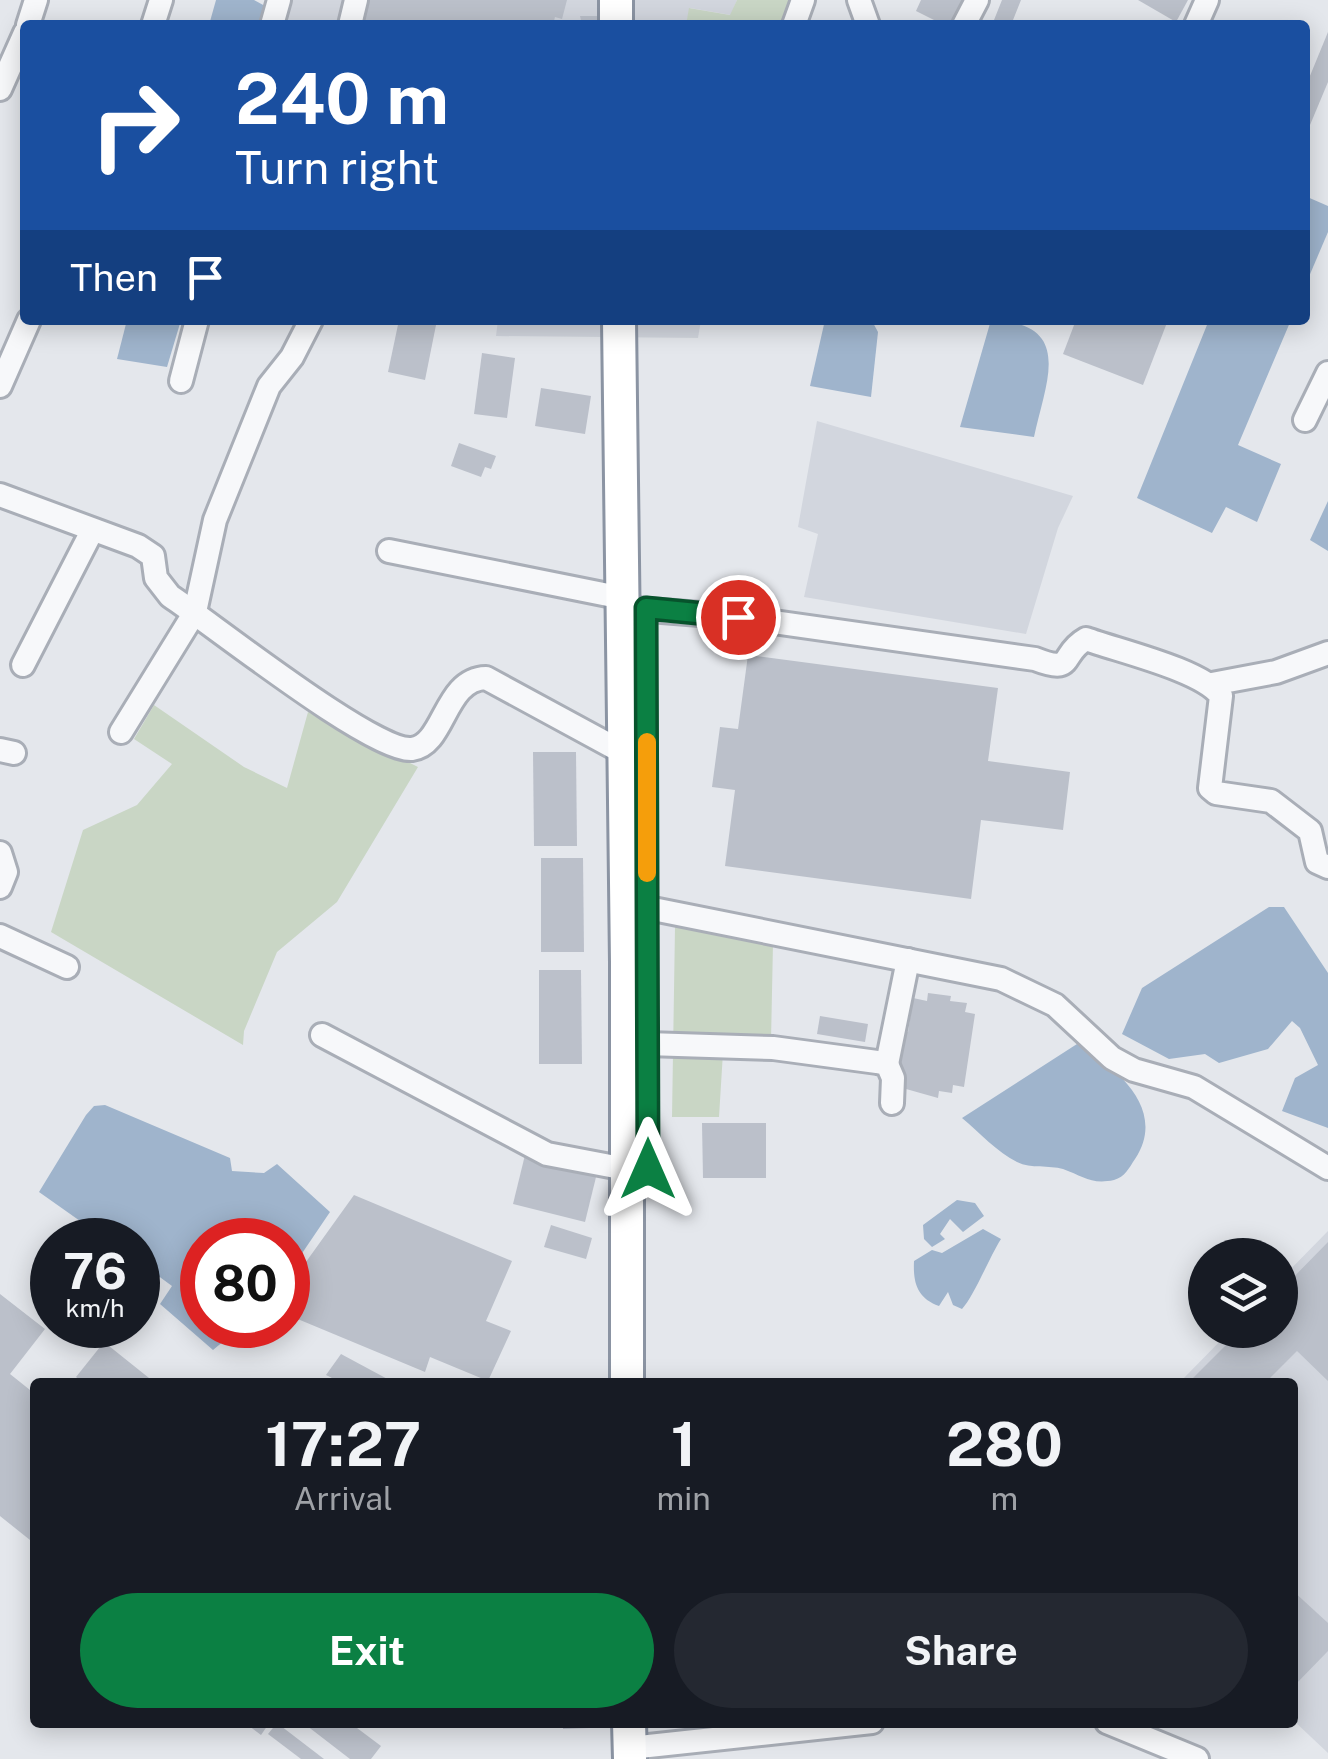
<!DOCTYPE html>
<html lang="en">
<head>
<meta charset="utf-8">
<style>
	body { margin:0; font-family:"Public Sans",sans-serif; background:#242831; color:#f1f3f6; height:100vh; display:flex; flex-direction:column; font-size:38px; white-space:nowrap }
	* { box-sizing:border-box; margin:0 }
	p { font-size:32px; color:#9ea1a6 }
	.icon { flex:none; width:55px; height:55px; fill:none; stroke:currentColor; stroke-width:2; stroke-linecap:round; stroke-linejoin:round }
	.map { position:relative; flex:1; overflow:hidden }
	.drawer { position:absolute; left:30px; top:1378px; width:1268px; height:350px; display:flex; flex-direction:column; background:#171b24; border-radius:10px; box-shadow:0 5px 25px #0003 }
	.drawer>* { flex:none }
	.top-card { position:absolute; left:20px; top:20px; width:1290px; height:305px; border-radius:10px; box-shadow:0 5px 25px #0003; background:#1a4fa0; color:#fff; overflow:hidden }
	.tools { position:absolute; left:1188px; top:1238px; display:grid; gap:20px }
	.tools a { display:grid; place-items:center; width:110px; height:110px; border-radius:50%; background:#171b24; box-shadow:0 5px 25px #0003; font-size:50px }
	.speed { position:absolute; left:30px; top:1218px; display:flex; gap:20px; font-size:50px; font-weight:700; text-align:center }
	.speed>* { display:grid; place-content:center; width:130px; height:130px; border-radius:50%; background:#171b24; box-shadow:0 5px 25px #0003; line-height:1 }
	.speed small { font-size:25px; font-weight:400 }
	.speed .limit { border:15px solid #d22; background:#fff; color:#111 }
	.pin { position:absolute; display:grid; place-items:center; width:85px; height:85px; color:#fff; margin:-42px; border:5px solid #fff; border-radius:50%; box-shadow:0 2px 10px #0007 }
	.me { position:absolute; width:110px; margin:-55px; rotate:0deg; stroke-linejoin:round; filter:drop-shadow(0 0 8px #0008) }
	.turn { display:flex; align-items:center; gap:35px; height:210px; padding:0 50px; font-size:45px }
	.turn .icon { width:130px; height:130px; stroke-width:2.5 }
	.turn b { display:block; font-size:70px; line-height:85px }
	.then { display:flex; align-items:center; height:95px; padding:0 50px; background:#0003; gap:20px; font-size:38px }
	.eta { display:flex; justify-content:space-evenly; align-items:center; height:170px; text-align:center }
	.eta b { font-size:60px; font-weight:700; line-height:70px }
	.button { display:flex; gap:20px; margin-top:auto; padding:20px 50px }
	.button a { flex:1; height:115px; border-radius:60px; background:#0b8043; color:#fff; font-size:40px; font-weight:700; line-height:115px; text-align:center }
	.button a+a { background:#242831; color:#f1f3f6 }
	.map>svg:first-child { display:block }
	.built { fill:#d2d6de }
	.green { fill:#c9d6c5 }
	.water { fill:#9fb4cc }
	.building { fill:#bbc0ca }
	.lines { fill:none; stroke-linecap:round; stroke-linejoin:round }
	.minor-casing { stroke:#a9aeb7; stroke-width:28 }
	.highway-casing { stroke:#8b94a3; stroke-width:38 }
	.minor { stroke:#f7f8fa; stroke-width:22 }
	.highway { stroke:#fff; stroke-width:32 }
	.route-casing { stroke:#07532c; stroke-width:25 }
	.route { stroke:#0b8043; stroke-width:18 }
	.slow { stroke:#f59e0b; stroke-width:18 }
</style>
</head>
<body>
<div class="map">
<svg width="1328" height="1759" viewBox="0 0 1328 1759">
	<rect width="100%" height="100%" fill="#e4e7ec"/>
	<g class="built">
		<polygon points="282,0 737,0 731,15 690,8 686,25 276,25"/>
		<polygon points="498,320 701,320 698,338 496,336"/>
		<polygon points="817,421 1073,496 1058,528 1026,634 804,597 818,534 798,527"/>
		<polygon points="1328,1231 1328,1753 1293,1720 1292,1382 1180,1382 1231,1330 1280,1330 1280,1280"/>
	</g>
	<g class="green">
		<polygon points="737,0 797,0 788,25 686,25 689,8 730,15"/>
		<polygon points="154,705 244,767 287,788 308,712 418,767 337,902 277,952 244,1031 243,1045 51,932 83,830 137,805 172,764 134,739"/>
		<polygon points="675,927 773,943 771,1041 724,1036 719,1117 672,1117"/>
	</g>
	<g class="water">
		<polygon points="216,0 254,0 265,6 259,25 209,25"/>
		<polygon points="1305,196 1328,206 1328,232 1305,286"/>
		<polygon points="127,320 181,320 167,367 117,359"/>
		<polygon points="825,320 872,321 878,332 871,397 810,386"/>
		<path d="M991,320C1075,323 1046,381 1034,437L960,427Z"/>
		<polygon points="1209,320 1291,320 1238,445 1281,464 1257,522 1226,507 1212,533 1137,498"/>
		<polygon points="1328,501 1328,551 1310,540"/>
		<polygon points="1269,907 1284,907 1328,973 1328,1128 1282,1111 1295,1078 1318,1065 1300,1028 1292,1021 1268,1049 1219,1063 1205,1054 1169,1059 1122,1034 1142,988"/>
		<path d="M1077,1044C1116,1067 1168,1109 1135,1159C1129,1168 1125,1177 1114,1180C1091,1185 1083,1176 1063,1169C1049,1165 1031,1169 1017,1162C998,1153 979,1132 962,1118Z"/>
		<polygon points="105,1105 230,1158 232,1171 264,1173 277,1164 330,1212 288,1274 288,1240 202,1240 202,1325 243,1325 213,1350 160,1304 172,1286 138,1261 138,1240 107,1240 39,1192 86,1115 94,1106"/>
		<polygon points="957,1200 975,1203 984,1216 963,1232 950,1219 940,1234 945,1239 932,1247 924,1239 923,1225"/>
		<path d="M983,1229L1001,1239C989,1258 974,1296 962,1309L953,1305L948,1292L939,1306C917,1298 913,1283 914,1261L932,1250L942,1253Z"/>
	</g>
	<g class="building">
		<polygon points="364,0 567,0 562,19 555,17 553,25 359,25"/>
		<polygon points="921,0 967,0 954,25 944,25 916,11"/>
		<polygon points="1002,0 1021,0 1011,25 992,25"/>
		<polygon points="1138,0 1188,0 1176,22"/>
		<polygon points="580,16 601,16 601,25 582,25"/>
		<polygon points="1328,32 1328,82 1305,137 1305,88"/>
		<polygon points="399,320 437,320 425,380 388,372"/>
		<polygon points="1076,320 1168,320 1143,385 1063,354"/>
		<polygon points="482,353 515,358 507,418 474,414"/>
		<polygon points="541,388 591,396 585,434 535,426"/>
		<polygon points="459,443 496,456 491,469 485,467 481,477 451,466"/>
		<polygon points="748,655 998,688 988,761 1070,772 1063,830 981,820 971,899 725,866 735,790 712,787 720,727 738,729"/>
		<polygon points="533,752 576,752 577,846 534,846"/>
		<polygon points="541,858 583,858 584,952 541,952"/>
		<polygon points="539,970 581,970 582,1064 539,1064"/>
		<polygon points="928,993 951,996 950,1001 967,1003 965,1012 975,1014 964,1087 953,1085 952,1093 939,1091 938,1098 899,1087 902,1031 908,1032 913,998 927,1001"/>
		<polygon points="820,1016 868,1024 865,1042 817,1034"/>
		<polygon points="702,1123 766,1123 766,1178 703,1178"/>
		<polygon points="525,1155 597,1173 585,1222 513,1204"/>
		<polygon points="354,1195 512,1261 486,1321 511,1331 488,1381 430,1357 425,1372 288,1315 288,1287"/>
		<polygon points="551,1225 592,1238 586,1259 544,1247"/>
		<polygon points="1328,1242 1328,1381 1297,1351 1266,1382 1189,1382 1241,1330 1280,1330 1280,1291"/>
		<polygon points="0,1294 45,1329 10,1374 35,1394 35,1544 0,1516"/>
		<polygon points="104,1342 154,1382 82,1382 76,1377"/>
		<polygon points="341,1354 393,1382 340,1382 326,1375"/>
		<polygon points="1292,1590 1328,1623 1328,1651 1292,1688"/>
		<polygon points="244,1722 270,1722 261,1735"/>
		<polygon points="302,1722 349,1722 381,1746 371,1759 350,1759"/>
		<polygon points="563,1722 589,1722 589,1728 563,1729"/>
		<polygon points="277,1723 324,1759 301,1759 268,1734"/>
	</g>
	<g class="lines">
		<defs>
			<g id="minor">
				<polyline points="859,0 868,25"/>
				<polyline points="28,25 36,0"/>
				<polyline points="153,25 161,0"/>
				<polyline points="272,25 279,0"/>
				<polyline points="350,25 356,0"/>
				<polyline points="794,25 803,0"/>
				<polyline points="964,25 977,0"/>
				<polyline points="1196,25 1207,0"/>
				<polyline points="0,89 25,33"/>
				<polyline points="181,381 197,320"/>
				<polyline points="0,386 29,320"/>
				<polyline points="1305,420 1328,373"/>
				<path d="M0,495L138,546L153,556L156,578L170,596C211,623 374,753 412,749C445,745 444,679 486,678L626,754"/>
				<polyline points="389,551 623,598"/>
				<path d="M624,608L738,617L1035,659C1076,675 1059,654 1086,639C1119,651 1202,670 1221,696L1210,788L1216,793L1271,801L1310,831L1317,862L1328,867"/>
				<polyline points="23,665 92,531"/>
				<polyline points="1212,684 1276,672 1328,653"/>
				<polyline points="121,732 195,612 215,520 269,386 292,357 311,320"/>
				<polyline points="0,750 14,753"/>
				<polyline points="0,853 6,872 0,887"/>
				<polyline points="648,908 1001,979 1055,1005 1112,1058 1134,1070 1194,1087 1328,1168"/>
				<polyline points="0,936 67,967"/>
				<polyline points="322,1035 547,1154 626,1169"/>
				<polyline points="647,1044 773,1048 877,1062 887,1064 893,1078 892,1103"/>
				<polyline points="887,1064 908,960"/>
				<polyline points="1107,1722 1197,1759"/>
				<polyline points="630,1748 872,1722"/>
			</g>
			<g id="highway">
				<polyline points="616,0 616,25"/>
				<polyline points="619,320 627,962 627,1382"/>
				<polyline points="629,1722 630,1759"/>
			</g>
		</defs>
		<use href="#minor" class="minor-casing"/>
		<use href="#highway" class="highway-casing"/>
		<use href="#minor" class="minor"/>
		<use href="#highway" class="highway"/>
	</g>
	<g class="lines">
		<defs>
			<polyline id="route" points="648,1169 646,608 738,617"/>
		</defs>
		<use href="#route" class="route-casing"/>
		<use href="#route" class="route"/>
		<polyline class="slow" points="647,873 647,742"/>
	</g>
</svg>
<div class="tools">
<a><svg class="icon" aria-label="layers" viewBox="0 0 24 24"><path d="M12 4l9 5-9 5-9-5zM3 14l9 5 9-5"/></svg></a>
</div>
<div class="speed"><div>76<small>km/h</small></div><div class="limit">80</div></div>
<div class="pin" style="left:738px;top:617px;background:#d93025"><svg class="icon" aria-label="arrive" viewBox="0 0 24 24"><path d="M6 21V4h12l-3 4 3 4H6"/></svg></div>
<svg class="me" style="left:648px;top:1169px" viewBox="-20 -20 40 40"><path d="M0-17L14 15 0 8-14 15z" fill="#0b8043" stroke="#fff" stroke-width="4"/></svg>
<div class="top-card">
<div class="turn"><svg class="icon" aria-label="right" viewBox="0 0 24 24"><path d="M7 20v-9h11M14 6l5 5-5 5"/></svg><div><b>240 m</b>Turn right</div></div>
<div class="then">Then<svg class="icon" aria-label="arrive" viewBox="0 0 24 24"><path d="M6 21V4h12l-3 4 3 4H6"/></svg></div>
</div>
<section class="drawer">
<div class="eta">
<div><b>17:27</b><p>Arrival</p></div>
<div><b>1</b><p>min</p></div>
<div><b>280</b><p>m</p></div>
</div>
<div class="button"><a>Exit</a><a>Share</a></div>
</section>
</div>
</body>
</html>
